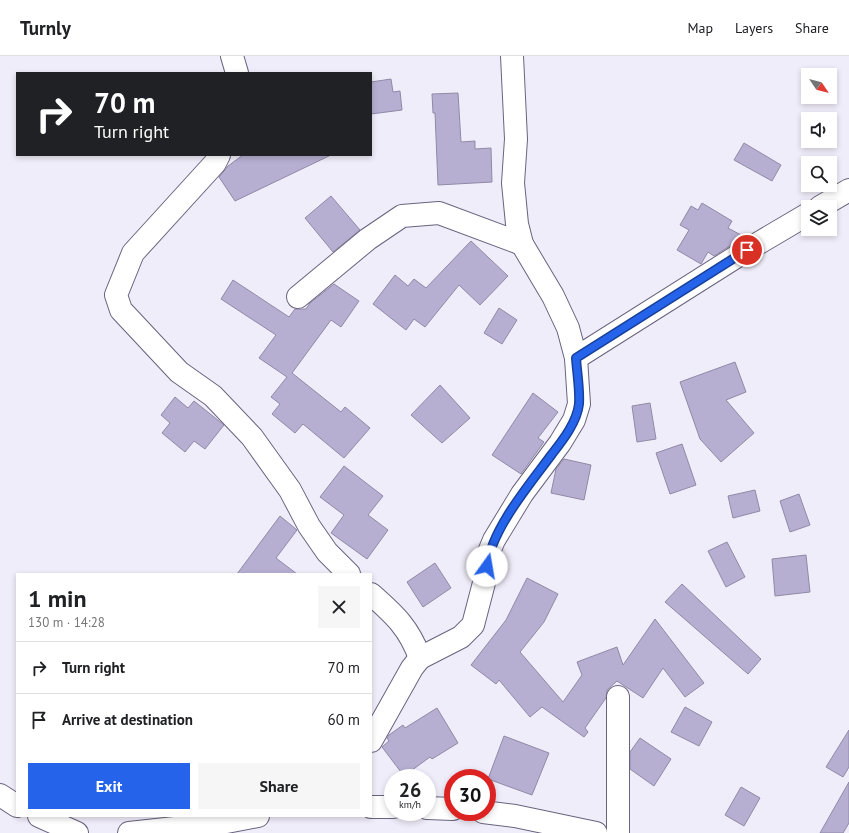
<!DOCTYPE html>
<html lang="en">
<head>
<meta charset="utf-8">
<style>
	body { margin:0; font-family:"PT Sans",sans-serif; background:#f6f6f6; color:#202124; height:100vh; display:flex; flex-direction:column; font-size:15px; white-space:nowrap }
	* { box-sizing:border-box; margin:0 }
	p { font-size:13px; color:#757577 }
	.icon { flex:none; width:22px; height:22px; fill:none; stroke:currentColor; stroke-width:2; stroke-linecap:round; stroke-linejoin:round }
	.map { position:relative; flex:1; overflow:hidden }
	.drawer { position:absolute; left:16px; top:517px; width:356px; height:244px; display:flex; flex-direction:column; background:#fff; border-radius:0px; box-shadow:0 2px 6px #0003 }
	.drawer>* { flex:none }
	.guide { position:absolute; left:16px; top:16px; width:356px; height:84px; border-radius:0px; box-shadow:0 2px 6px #0003; background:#202124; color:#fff; overflow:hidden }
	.needle { width:26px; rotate:125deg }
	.fabs { position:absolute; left:801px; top:12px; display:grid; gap:8px }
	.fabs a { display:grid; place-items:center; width:36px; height:36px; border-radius:0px; background:#fff; box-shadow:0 2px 6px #0003; font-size:20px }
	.speed { position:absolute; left:384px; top:713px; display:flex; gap:8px; font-size:20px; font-weight:700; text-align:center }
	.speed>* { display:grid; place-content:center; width:52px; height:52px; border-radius:50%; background:#fff; box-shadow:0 2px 6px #0003; line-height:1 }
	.speed small { font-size:10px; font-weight:400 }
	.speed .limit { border:6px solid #d22; background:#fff; color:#111 }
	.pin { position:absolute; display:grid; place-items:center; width:34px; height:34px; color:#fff; margin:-17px; border:2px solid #fff; border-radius:50%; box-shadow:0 1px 4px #0007 }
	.me { position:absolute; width:44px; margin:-22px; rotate:13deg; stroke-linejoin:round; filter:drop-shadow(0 0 3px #0008) }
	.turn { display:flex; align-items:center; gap:14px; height:84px; padding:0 12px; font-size:18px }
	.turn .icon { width:52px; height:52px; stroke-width:2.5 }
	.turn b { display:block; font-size:28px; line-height:34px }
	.round { display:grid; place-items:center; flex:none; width:42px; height:42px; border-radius:0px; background:#f6f6f6 }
	.summary { display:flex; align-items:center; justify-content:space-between; height:68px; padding:0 12px }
	h1 { font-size:24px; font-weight:700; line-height:30px }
	.button { display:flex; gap:8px; margin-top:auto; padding:8px 12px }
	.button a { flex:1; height:46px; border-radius:0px; background:#2563eb; color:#fff; font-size:16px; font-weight:700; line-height:46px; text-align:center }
	.button a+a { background:#f6f6f6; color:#202124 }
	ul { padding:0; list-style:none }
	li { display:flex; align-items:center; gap:12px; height:52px; padding:0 12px; border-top:1px solid #e0e0e0 }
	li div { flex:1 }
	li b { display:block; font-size:15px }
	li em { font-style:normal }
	header { display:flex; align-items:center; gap:24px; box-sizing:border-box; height:56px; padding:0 20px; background:#fff; border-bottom:1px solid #e0e0e0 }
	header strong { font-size:19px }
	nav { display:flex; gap:22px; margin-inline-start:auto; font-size:14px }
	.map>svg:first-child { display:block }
	.building { fill:#b7afd2; stroke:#9089a6 }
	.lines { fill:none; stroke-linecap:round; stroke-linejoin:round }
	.street-casing { stroke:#6a637f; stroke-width:24 }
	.street { stroke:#fff; stroke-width:22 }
	.route-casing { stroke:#184099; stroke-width:10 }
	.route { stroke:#2563eb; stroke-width:7 }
</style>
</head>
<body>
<header>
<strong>Turnly</strong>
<nav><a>Map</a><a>Layers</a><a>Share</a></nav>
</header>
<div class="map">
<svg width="849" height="777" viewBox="0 0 849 777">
	<rect width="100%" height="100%" fill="#f0edfa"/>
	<g class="building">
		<polygon points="391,23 393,36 400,35 402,54 371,58 371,26"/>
		<polygon points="458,37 461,86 475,85 475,93 491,92 492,126 438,129 435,57 433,57 432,38"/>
		<polygon points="744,87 781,109 772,125 734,104"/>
		<polygon points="243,99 331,99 235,145 219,121 228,110"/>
		<polygon points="331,140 360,174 333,196 305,162"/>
		<polygon points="702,147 732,165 728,172 741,179 736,186 714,200 708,196 701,208 677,194 689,174 680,169 691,150 698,154"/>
		<polygon points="471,185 508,220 480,249 459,229 425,271 414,263 406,274 373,248 395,219 408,230 414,223 426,232"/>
		<polygon points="233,224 289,261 295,253 306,253 310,247 334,228 359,245 341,271 331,264 292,317 341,356 345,351 370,372 344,402 303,368 295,377 272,358 280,348 271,341 287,321 259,302 276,279 221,243"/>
		<polygon points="499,252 517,264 502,288 484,277"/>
		<polygon points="735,306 746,336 726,344 754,377 721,406 700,383 680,326"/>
		<polygon points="440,329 470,362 442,387 411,359"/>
		<polygon points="533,337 558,356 538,382 544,386 521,418 492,399"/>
		<polygon points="175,341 188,352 194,345 224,369 205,393 194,385 185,396 162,377 170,367 161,359"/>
		<polygon points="650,347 656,383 637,386 632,350"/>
		<polygon points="682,388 696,429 670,438 656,397"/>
		<polygon points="564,403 591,409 584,444 551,437 556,413"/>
		<polygon points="344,410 383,440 368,459 388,474 367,503 331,477 344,459 320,441"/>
		<polygon points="755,434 760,455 733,462 728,440"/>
		<polygon points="799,438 810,469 790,476 780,445"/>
		<polygon points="280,460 297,474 276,502 297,518 237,518"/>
		<polygon points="727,486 745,521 726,531 708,495"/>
		<polygon points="806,499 810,536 775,540 772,503"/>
		<polygon points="435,507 451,532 423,551 407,526"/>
		<polygon points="527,522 558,538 544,566 520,596 563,646 582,619 577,606 617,591 623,609 655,563 704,627 685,641 663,612 643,642 617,625 607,634 606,642 585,672 588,676 584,681 542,651 530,661 499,624 496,628 471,609 506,564"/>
		<polygon points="682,528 761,603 748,618 665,546"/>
		<polygon points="685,651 712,666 699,690 671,676"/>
		<polygon points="437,652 458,687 432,703 430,701 404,720 382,691 389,685 387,682 389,679 403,669 405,672"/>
		<polygon points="849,674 849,711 843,721 826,711"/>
		<polygon points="504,680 549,697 532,739 488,723"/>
		<polygon points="640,682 671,703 654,730 630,713 630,696"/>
		<polygon points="849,726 849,767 843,777 820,777"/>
		<polygon points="741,731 760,742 744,770 725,759"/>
	</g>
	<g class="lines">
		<defs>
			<g id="street">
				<polyline points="232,0 237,17"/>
				<polyline points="219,99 215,107 133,197 116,239 121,254 179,316 213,340 252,381 290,434 309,470 327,496 349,518"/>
				<polyline points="820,151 849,134"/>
				<polyline points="298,241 368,183 402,160 439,157 522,188"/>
				<polyline points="576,302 747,194 808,158"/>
				<path d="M371,538C395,559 409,572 420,602"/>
				<polyline points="618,641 618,777"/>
				<polyline points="371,685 412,612 420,602 461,581 473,569 485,523 489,496 494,484 522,438 560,387 574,364 579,348 576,302 568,272 553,240 522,188 517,168 513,127 516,83 512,0"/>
				<polyline points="0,739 17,750"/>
				<polyline points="371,751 393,751"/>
				<polyline points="427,752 453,753"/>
				<polyline points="483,756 515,760 596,777"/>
				<polyline points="39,760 77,777"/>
				<polyline points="129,777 221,767 258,760"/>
			</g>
		</defs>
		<use href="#street" class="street-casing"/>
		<use href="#street" class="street"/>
	</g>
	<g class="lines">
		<defs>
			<path id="route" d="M487,510C492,472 530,428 552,398C563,384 577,366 579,348C580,333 577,317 576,302L747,194"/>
		</defs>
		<use href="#route" class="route-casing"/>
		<use href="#route" class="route"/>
	</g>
</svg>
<div class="fabs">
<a><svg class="needle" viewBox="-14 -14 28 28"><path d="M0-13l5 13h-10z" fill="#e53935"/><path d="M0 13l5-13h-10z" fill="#757577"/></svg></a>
<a><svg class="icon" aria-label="sound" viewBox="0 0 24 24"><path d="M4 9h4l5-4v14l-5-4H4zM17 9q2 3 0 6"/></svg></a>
<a><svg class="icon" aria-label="search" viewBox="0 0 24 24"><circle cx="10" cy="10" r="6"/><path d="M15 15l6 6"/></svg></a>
<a><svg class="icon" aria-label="layers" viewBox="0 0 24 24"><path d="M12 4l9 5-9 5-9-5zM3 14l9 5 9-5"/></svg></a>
</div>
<div class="speed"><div>26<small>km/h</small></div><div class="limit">30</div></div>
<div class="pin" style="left:747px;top:194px;background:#d93025"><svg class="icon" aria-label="arrive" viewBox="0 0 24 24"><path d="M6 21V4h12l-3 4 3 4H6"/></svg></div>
<svg class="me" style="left:487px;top:510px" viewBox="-20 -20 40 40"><circle r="19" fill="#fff"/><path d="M0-13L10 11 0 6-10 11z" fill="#2563eb"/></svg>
<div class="guide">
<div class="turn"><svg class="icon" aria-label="right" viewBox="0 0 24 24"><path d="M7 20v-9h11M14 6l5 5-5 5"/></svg><div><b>70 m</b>Turn right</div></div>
</div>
<section class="drawer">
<div class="summary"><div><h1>1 min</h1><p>130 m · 14:28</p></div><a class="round"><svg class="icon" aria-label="close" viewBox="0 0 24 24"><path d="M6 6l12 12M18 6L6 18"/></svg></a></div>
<ul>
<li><svg class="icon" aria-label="right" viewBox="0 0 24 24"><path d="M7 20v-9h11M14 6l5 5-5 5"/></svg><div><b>Turn right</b></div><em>70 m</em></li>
<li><svg class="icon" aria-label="arrive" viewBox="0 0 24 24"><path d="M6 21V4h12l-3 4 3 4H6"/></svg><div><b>Arrive at destination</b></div><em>60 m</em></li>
</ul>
<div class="button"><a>Exit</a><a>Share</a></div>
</section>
</div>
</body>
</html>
